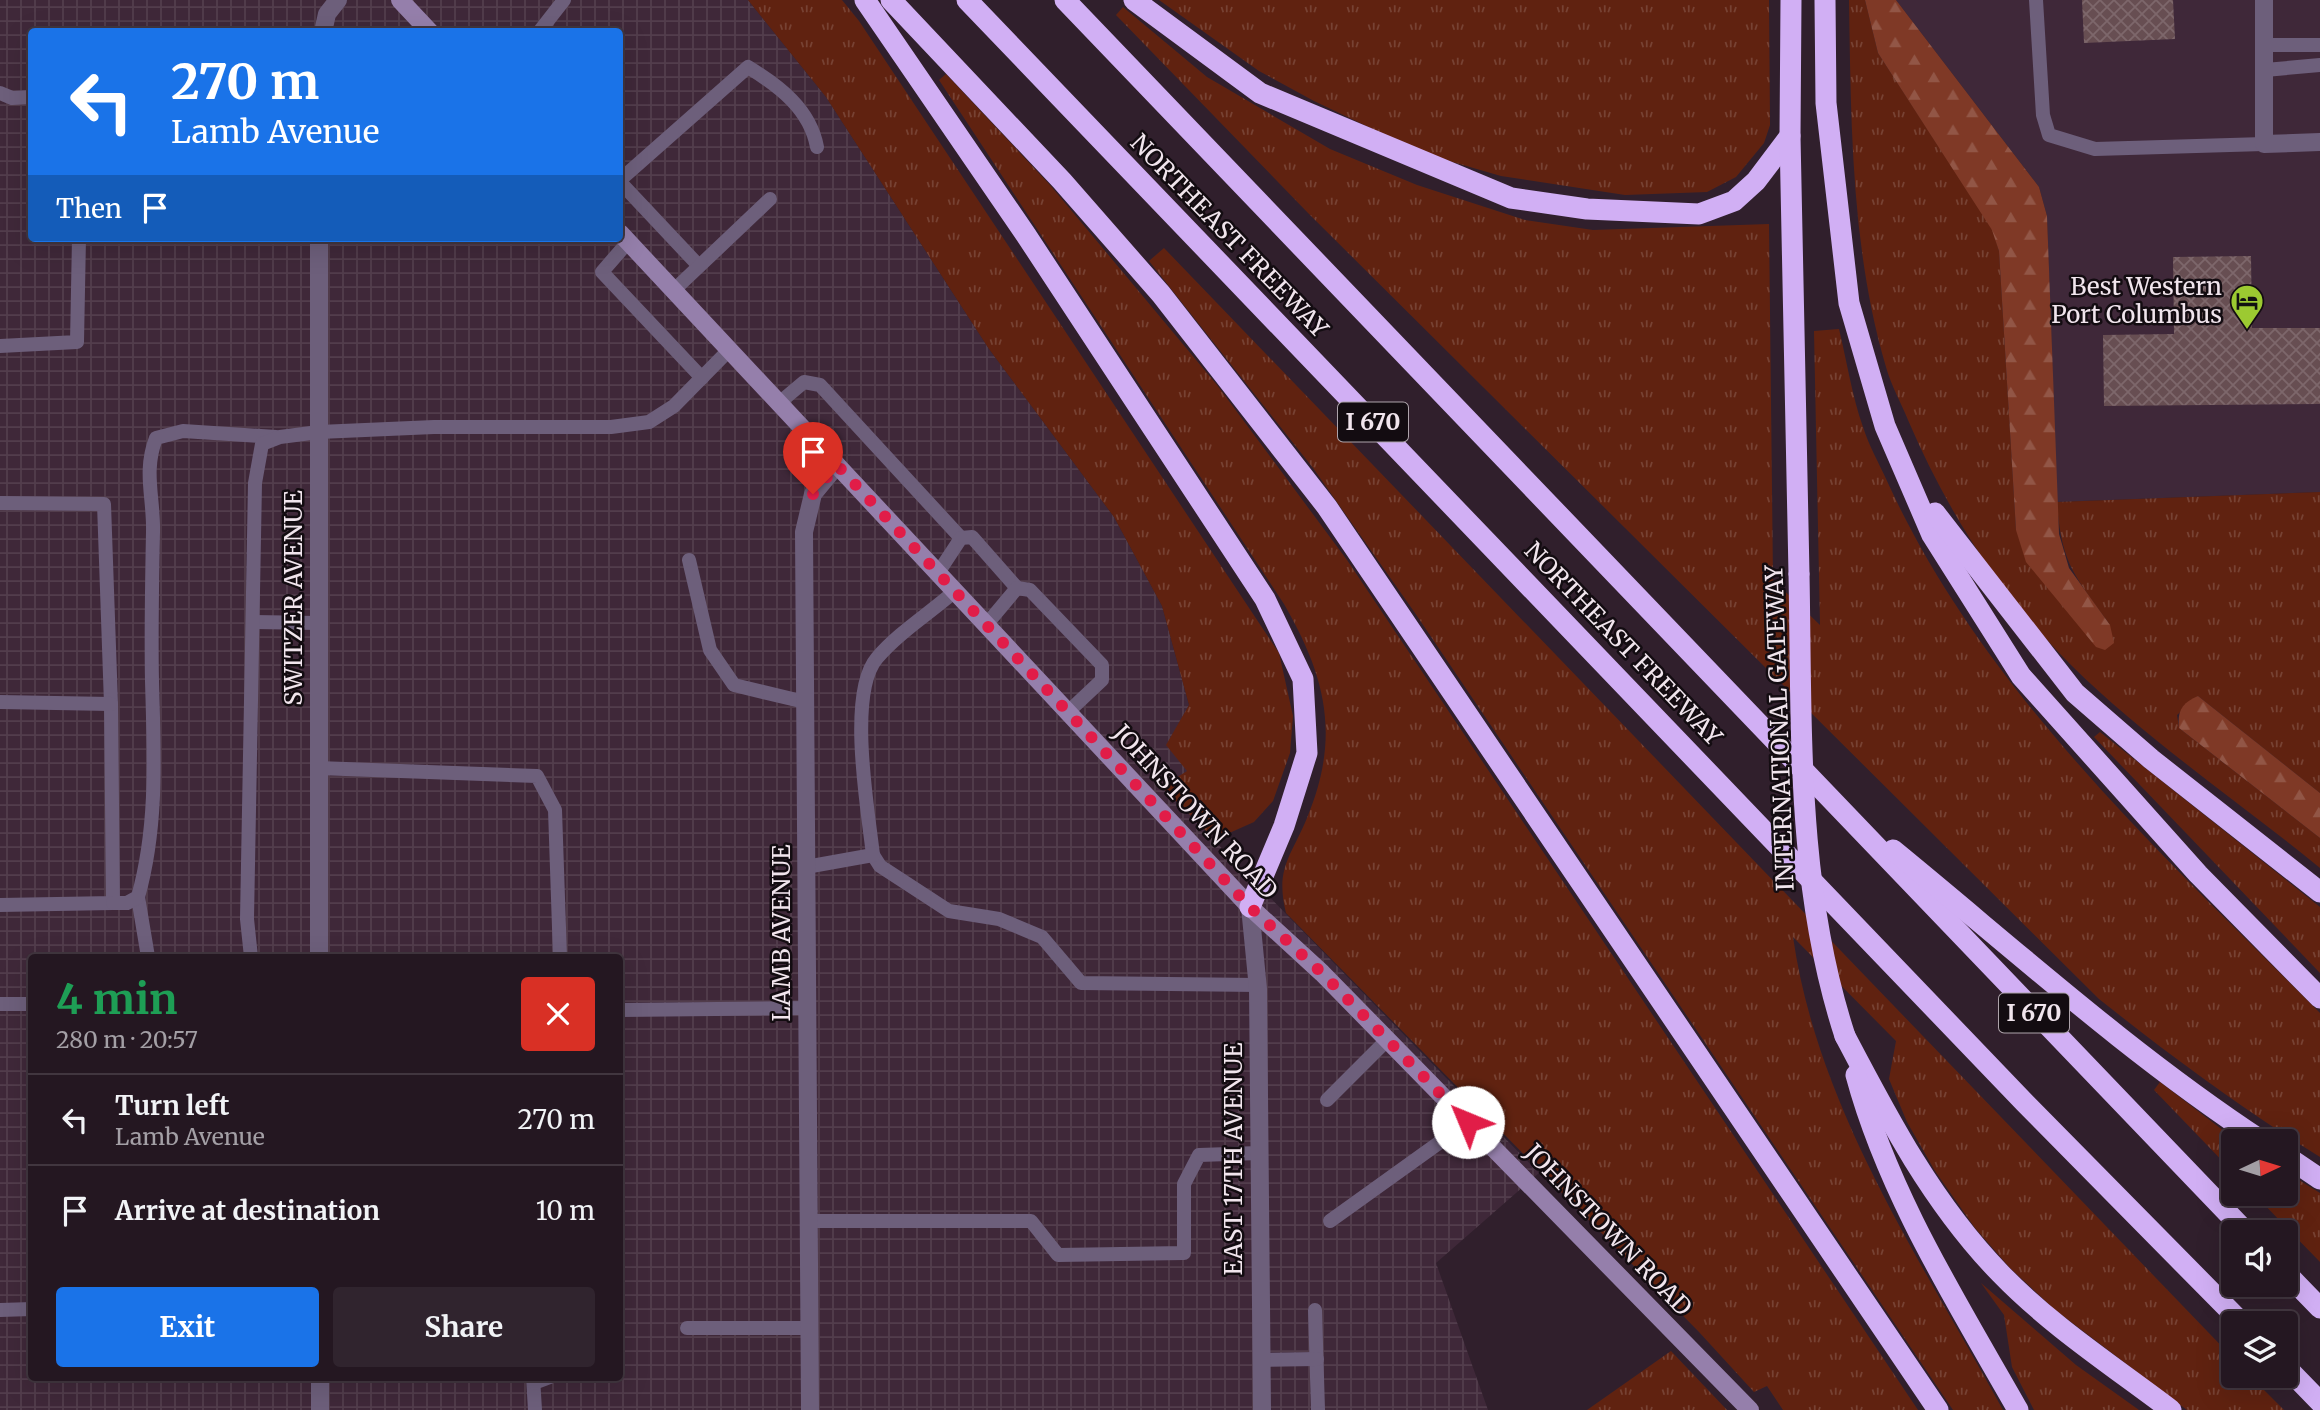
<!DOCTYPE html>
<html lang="en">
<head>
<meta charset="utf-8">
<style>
	body { margin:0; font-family:Merriweather,serif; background:#30242e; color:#f1f3f6; height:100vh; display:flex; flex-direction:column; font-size:26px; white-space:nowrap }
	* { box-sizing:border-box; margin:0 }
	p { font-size:23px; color:#a39fa5 }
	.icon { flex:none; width:38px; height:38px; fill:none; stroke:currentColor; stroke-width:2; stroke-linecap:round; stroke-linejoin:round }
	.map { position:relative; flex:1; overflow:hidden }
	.sheet { position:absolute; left:28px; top:954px; width:595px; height:427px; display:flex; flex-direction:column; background:#241721; border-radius:7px; box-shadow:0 7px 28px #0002,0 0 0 2px #41363f }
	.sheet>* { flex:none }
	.top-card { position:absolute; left:28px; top:28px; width:595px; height:214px; border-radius:7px; box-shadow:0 7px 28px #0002,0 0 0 2px #41363f; background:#1a73e8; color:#fff; overflow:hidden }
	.needle { width:46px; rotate:86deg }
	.tools { position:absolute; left:2221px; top:1129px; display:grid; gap:14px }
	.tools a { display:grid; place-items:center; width:77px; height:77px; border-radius:7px; background:#241721; box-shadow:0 7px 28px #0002,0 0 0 2px #41363f; font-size:35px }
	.pin { position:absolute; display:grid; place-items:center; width:60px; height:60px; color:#fff; margin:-72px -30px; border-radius:50% 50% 50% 0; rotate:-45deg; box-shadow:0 0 7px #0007 }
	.pin .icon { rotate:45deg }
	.me { position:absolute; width:77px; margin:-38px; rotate:315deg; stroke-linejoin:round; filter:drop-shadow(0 0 5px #0008) }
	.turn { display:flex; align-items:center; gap:24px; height:147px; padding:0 28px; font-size:32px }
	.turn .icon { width:91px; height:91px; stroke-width:2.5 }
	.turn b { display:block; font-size:49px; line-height:60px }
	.then { display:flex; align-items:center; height:66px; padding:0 28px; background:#0003; gap:14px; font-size:26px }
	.round { display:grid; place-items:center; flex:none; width:74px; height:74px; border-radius:7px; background:#30242e }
	.overview { display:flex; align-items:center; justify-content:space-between; height:119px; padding:0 28px }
	h1 { font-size:42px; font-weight:700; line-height:52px; color:#1e9e55 }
	.cta { display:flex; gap:14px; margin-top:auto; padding:14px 28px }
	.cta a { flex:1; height:80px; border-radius:7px; background:#1a73e8; color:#fff; font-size:28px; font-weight:700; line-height:80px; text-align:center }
	.cta a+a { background:#30242e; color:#f1f3f6 }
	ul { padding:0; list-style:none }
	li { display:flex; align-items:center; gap:21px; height:91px; padding:0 28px; border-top:2px solid #41363f }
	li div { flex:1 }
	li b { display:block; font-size:26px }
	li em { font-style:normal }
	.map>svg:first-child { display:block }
	.built { fill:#3f2839 }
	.industrial { fill:url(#industrial-grid); fill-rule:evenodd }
	.grass { fill:url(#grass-tufts) }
	.forest { fill:url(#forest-firs) }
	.building { fill:url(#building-cross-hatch) }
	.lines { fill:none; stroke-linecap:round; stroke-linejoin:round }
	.lane { stroke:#6d5f7b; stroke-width:14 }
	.street { stroke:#6d5f7b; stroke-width:18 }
	.secondary { stroke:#957fab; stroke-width:18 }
	.highway { stroke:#d1aff4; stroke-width:21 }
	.highway-bridge { stroke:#d1aff4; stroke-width:21 }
	.route { stroke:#e11d48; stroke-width:12; stroke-dasharray:0 21.6 }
	.labels { text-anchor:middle; stroke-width:5; stroke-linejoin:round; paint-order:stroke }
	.shield { fill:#130c11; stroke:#aea4ab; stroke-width:2 }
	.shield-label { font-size:23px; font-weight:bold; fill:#f1e5ed }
	.street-label { font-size:24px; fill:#f1e5ed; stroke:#130c11 }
	.poi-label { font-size:24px; fill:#f1e5ed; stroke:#130c11; text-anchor:end }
</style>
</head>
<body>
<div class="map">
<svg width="2320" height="1410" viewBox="0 0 2320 1410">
	<defs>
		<pattern id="industrial-grid" width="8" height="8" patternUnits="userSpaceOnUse" patternTransform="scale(1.75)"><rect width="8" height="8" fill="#3f2839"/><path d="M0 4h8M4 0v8" fill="none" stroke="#523d4c"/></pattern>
		<pattern id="grass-tufts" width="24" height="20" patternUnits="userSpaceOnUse" patternTransform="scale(1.75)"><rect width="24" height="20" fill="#602210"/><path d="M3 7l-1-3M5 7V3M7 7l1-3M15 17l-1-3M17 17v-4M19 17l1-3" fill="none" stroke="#774233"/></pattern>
		<pattern id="forest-firs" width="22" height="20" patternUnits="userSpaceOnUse" patternTransform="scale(1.75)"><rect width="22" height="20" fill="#7f3926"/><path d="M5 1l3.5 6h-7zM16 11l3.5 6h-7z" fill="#925646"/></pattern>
		<pattern id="building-cross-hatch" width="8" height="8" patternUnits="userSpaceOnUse" patternTransform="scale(1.75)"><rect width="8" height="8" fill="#674e52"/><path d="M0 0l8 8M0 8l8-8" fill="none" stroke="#7d676b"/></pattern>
	</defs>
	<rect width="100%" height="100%" fill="#301f2c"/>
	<polygon class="built" points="1896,0 2320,0 2320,492 2057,502 2047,216 2039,187"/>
	<path class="industrial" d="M0,0H748L826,97L989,349L1114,517L1162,606L1189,705L1167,745L1188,771L1163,788L1539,1173L1436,1263L1488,1410H0ZM32,32H620V238H32ZM32,957H620V1377H32Z"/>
	<g class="grass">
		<polygon points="748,0 842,0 859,21 1279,653 1293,716 1290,753 1273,801 1254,822 1227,834 1206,831 1162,787 1187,771 1166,745 1189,705 1162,606 1114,517 989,349 826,97"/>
		<polygon points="1159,0 1769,0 1770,125 1764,143 1736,177 1707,192 1625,195 1501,176 1425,154 1314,101 1259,71"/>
		<path d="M1849,0H1865L1878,53L1993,230L1999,251L2016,530L2110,625C2075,576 2061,564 2057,502L2320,492V793L2198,696L2177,715L2179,728L2320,838V868C2237,800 2147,740 2071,665C2000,595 1947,511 1908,420C1901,403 1891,385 1886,367C1851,249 1851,122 1849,0Z"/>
		<path d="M1123,7L1207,77L1330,149L1417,185L1525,220L1593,230L1769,224L1773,580L1820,625L1814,331L1839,329C1847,362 1852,396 1863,427C1869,446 1879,463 1887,481C1982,690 2160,852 2320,1013V1157C2242,1109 2171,1056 2099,999L1309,214L1116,15Z"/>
		<path d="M946,74L1050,185L1217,385L1347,560L1918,1410H1783L1767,1386L1754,1392L1699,1332L1286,913C1275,868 1291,857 1307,818C1341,736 1326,677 1284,604L939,80Z"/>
		<path d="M1164,248L2233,1358V1376H2250L2284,1410H2187L2054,1309L2010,1268L1975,1228L1935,1171L1907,1122L1889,1079L1896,1041L1793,937C1818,1110 1921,1260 2003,1410H1953L1415,613L1313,468L1149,261Z"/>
		<polygon points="2100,732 2320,907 2320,973 2094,737"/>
		<polygon points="2160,1082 2237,1141 2233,1141 2233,1172 2154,1090"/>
		<polygon points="2286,1172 2320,1193 2320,1262 2254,1194 2286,1194"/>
		<polygon points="1981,1283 2076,1365 2139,1410 2034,1410 2012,1367 2004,1315"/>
		<polygon points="1671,1351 1727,1410 1587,1410"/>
	</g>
	<g class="forest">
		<polygon points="1865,0 1896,0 2039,187 2047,216 2059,534 2069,568 2110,625 2114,643 2105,650 2096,647 2026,562 2016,530 1999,251 1992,230 1878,53"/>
		<path d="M2198,696L2320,793V838L2179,728C2177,711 2182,703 2198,696Z"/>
	</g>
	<g class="building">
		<polygon points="2082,0 2173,0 2175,39 2084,43"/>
		<polygon points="2251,256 2252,328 2320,328 2320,404 2104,406 2103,335 2174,334 2173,257"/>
	</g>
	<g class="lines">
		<g class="lane">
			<polyline points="2036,0 2043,115 2049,135 2095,149 2264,144"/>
			<polyline points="539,32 564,0"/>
			<polyline points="2264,45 2320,45"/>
			<polyline points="2265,70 2320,65"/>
			<polyline points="0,93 12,98 32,97"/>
			<path d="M620,180L748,67C779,86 810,109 817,147"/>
			<polyline points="620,182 699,266"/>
			<polyline points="628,242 602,272 702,378"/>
			<polyline points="673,291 770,199"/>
			<polyline points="0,346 77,342 79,238"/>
			<polyline points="779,403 804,382 820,385 961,538"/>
			<polyline points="0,503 104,504 111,704 113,903 0,905"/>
			<polyline points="689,560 710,650 734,685 805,702"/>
			<polyline points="938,573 961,538 972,537 1017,588"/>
			<polyline points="253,622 318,623"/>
			<polyline points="986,625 1017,588 1030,590 1102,665 1102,680 1068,712"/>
			<polyline points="0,702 111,704"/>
			<polyline points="318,768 537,776 555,810 560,957"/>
			<polyline points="873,855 880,866 949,911 999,919 1042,937 1081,983 1258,985"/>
			<path d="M806,867L873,855C868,810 847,693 877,658C898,633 930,613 955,591"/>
			<polyline points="138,897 148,957"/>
			<path d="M113,903H127L138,897C158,826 154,754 152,681C151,631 152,582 153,532C154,498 143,472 156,438L183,431L276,437"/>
			<polyline points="251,957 247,919 255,483 262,444 280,437 319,432 434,427 611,427 649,422 674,406 729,350"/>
			<polyline points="0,1004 32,1004"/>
			<polyline points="620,1010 807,1008"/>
			<polyline points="1327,1100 1387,1040"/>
			<polyline points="808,1221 1031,1221 1058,1255 1184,1253 1184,1184 1199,1155 1259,1153"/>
			<polyline points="1330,1221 1468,1122"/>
			<polyline points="0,1310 32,1309"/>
			<polyline points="1315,1310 1318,1410"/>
			<polyline points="687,1328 809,1328"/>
			<polyline points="1261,1360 1317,1359"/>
			<polyline points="533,1377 535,1410"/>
			<polyline points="534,1383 550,1377"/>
		</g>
		<g class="street">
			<polyline points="2264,0 2264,144 2320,142"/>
			<polyline points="323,32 327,14 338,0"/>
			<polyline points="1250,907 1258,989 1262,1410"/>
			<polyline points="319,957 319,238"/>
			<polyline points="320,1377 320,1410"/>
			<polyline points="810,1410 804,532 813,494 837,465"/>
		</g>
		<g class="secondary">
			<polyline points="400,0 430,32"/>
			<polyline points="620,233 1250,907 1322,973 1750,1410"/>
		</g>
		<g class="highway">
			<polyline points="865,0 1026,235 1265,599 1303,679 1307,753 1284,826 1250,907"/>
			<polyline points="891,0 1062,181 1161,294 1327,507 1938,1410"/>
			<polyline points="967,0 2025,1103 2242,1323"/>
			<polyline points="1065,0 2246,1232"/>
			<polyline points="1134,0 1260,93 1511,198 1587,209 1699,214 1734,201 1756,181 1790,136"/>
			<polyline points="1791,0 1790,136 1799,574"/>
			<polyline points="1825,0 1826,103 1849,303 1885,426 1932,535 2021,676 2198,874 2320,998"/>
			<polyline points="1935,513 2075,693 2151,759 2320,892"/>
			<path d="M1893,850C2014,949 2131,1055 2262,1141"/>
			<path d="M1845,1036C1889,1120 1933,1204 2000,1273C2050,1325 2113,1366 2171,1410"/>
			<path d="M1856,1075C1888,1194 1958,1304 2018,1410"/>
			<polyline points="2286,1156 2320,1179"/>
			<polyline points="2286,1273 2320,1308"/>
			<polyline points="2286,1367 2320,1402"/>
		</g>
		<path class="highway-bridge" d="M1799,574C1802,730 1796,887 1845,1036"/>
	</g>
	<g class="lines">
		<polyline class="route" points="813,494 837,465 1250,907 1322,973 1468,1122"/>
	</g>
	<defs>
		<symbol id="hotel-pin" viewBox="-11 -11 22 30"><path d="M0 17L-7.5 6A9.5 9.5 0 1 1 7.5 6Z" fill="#9cca31" stroke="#130c11"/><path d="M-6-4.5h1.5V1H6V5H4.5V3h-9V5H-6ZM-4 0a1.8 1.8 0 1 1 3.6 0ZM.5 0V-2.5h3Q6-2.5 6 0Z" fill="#111"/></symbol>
	</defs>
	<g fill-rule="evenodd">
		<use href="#hotel-pin" x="2228" y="282" width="38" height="52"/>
	</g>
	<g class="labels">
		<g class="shield">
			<rect x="1338" y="402.5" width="70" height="39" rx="5"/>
			<rect x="1999" y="993.5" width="70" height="39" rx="5"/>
		</g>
		<g class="shield-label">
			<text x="1373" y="430">I 670</text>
			<text x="2034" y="1021">I 670</text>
		</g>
		<g class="street-label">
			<text transform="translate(1229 236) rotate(46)" y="8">NORTHEAST FREEWAY</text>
			<text transform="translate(294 598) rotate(-90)" y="8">SWITZER AVENUE</text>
			<text transform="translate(1623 644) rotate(46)" y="8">NORTHEAST FREEWAY</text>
			<text transform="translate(1780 728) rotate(-92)" y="8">INTERNATIONAL GATEWAY</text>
			<text transform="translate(1195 812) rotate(47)" y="8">JOHNSTOWN ROAD</text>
			<text transform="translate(782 933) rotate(-90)" y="8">LAMB AVENUE</text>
			<text transform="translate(1234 1159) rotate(-90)" y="8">EAST 17TH AVENUE</text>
			<text transform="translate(1608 1230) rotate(46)" y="8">JOHNSTOWN ROAD</text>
		</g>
		<g class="poi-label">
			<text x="2222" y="295">Best Western<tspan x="2222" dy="28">Port Columbus</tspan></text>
		</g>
	</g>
</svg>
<div class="tools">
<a><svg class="needle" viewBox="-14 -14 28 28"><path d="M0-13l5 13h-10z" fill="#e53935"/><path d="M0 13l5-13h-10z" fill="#a39fa5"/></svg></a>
<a><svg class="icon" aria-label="sound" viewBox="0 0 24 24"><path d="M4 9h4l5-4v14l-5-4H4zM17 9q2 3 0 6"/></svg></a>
<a><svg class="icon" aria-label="layers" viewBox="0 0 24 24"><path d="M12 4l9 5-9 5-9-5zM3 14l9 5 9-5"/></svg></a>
</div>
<div class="pin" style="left:813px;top:494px;background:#d93025"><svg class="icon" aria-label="arrive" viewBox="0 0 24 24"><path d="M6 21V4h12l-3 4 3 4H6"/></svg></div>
<svg class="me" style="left:1468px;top:1122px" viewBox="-20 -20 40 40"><circle r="19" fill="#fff"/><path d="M0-13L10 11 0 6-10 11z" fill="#e11d48"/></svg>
<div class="top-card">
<div class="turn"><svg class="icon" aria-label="left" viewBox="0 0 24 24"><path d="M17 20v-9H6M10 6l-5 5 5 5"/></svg><div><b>270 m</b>Lamb Avenue</div></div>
<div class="then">Then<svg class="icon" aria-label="arrive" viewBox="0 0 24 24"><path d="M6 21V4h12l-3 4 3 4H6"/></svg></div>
</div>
<section class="sheet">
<div class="overview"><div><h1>4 min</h1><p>280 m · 20:57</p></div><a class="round" style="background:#d93025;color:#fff"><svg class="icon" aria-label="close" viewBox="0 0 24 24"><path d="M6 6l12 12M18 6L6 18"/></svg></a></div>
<ul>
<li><svg class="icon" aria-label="left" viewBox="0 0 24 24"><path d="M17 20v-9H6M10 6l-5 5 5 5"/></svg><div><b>Turn left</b><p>Lamb Avenue</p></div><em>270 m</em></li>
<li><svg class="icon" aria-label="arrive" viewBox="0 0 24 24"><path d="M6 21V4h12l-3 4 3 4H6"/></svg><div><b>Arrive at destination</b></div><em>10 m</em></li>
</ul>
<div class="cta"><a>Exit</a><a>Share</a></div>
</section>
</div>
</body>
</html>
